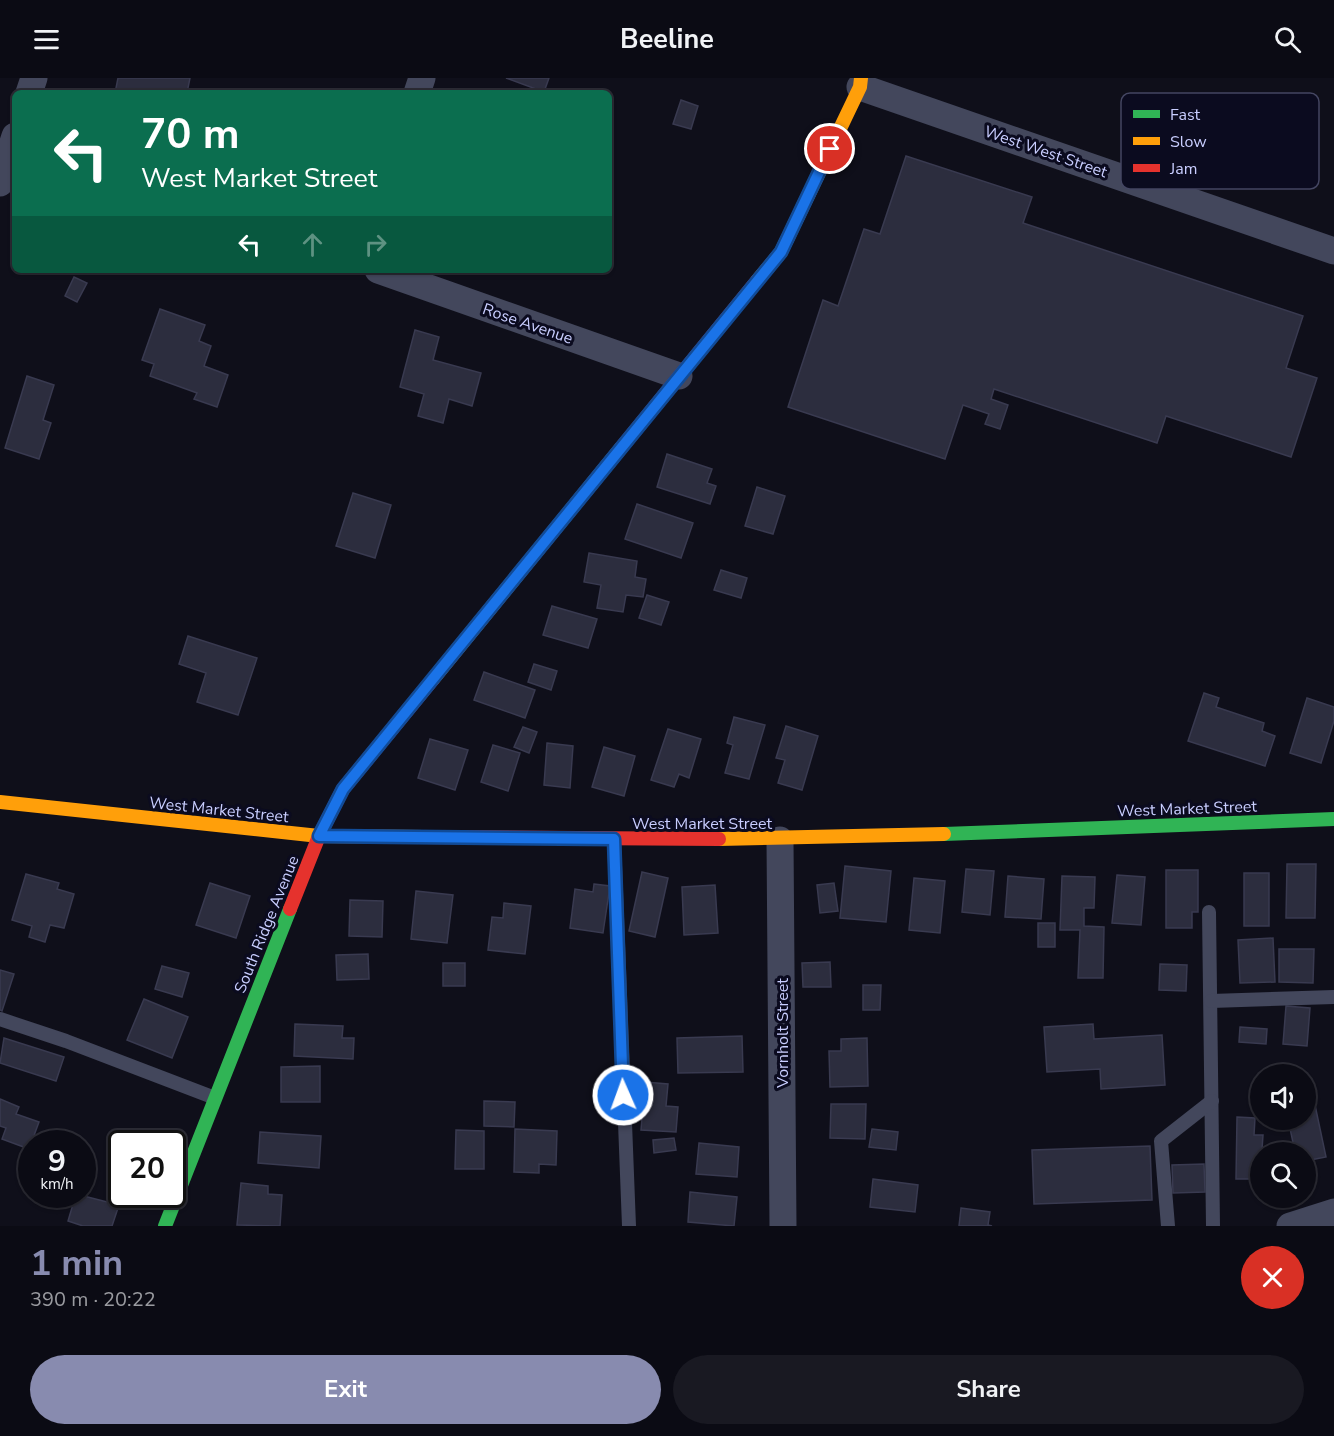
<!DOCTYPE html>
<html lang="en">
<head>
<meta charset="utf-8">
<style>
	body { margin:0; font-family:"Nunito Sans",sans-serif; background:#191922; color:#f1f3f6; height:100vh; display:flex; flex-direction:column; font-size:22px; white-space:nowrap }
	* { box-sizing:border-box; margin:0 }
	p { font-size:20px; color:#9a9ba0 }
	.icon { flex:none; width:33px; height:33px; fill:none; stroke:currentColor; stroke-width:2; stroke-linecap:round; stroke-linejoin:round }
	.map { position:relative; height:1148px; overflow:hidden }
	.panel { display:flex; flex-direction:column; background:#0b0b14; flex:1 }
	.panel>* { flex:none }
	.banner { position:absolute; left:12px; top:12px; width:600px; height:183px; border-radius:9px; box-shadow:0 2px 4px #0004,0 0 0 2px #2b2b34; background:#0b6e4f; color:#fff; overflow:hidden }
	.controls { position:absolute; left:1250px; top:986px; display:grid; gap:12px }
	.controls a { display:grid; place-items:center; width:66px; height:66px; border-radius:50%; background:#0b0b14; box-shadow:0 2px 4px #0004,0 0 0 2px #2b2b34; font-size:30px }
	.speed { position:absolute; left:18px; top:1052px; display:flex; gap:12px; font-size:30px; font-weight:700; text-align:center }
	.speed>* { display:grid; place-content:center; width:78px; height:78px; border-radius:50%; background:#0b0b14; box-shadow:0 2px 4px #0004,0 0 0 2px #2b2b34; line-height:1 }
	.speed small { font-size:15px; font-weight:400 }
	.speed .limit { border:3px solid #111; border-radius:9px; background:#fff; color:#111 }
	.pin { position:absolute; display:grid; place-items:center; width:51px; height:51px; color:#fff; margin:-26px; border:3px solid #fff; border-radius:50%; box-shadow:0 2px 6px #0007 }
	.me { position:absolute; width:66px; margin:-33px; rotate:358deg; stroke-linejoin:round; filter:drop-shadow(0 0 4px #0008) }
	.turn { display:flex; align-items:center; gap:21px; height:126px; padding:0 30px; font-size:27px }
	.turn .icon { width:78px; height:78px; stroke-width:2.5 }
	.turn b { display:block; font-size:42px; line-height:51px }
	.lanes { display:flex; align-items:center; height:57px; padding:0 30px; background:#0003; justify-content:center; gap:30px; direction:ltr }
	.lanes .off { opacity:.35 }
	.round { display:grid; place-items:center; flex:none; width:63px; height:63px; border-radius:32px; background:#191922 }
	.head { display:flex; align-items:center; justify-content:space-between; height:102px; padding:0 30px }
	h1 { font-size:36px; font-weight:700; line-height:45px; color:#888baf }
	.action { display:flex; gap:12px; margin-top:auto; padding:12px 30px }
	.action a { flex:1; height:69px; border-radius:36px; background:#888baf; color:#fff; font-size:24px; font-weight:700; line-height:69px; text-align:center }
	.action a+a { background:#191922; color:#f1f3f6 }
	header { display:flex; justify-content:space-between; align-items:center; height:78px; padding:0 30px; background:#0b0b14; font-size:27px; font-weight:700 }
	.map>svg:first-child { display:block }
	.building { fill:#2c2d3e; stroke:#393a50; stroke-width:1.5 }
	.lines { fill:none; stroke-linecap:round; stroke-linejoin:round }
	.lane { stroke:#43475c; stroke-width:14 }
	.street { stroke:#43475c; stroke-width:27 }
	.fast { stroke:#30b455; stroke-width:14 }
	.slow { stroke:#ff9f0a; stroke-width:14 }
	.jam { stroke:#e5322d; stroke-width:14 }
	.route-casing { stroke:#114b97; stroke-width:15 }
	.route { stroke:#1a73e8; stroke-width:10 }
	.labels { text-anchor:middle; stroke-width:6; stroke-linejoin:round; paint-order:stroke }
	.street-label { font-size:16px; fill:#c9ceff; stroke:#0b0b1f }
	.key { fill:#0b0b1f; stroke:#444662; stroke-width:1.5 }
	.key-label { font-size:16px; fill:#c9ceff }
</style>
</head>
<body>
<header><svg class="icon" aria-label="menu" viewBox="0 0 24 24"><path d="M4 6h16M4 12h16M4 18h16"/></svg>Beeline<svg class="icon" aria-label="search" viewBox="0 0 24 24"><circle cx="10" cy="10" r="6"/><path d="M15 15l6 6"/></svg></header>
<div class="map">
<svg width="1334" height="1148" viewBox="0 0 1334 1148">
	<rect width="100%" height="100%" fill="#0f0f1a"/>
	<g class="building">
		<polygon points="118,0 190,0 187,15 115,15"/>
		<polygon points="506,0 549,0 544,14"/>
		<polygon points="681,22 698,28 691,51 673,46"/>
		<polygon points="906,78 1032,119 1023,145 1303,238 1286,290 1317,300 1291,379 1166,338 1157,365 994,311 991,321 1008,327 1000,351 985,346 989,336 963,327 945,381 788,329 823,222 838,228 864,151 880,156"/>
		<polygon points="74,199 87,205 77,224 65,218"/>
		<polygon points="160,231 205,247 199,263 211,268 204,288 228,297 217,329 194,321 197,315 150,298 154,286 142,282"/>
		<polygon points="415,252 439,259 433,282 481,295 472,328 449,321 443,345 418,338 424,316 400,309"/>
		<polygon points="27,298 54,307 43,342 51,345 39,381 5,370"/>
		<polygon points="667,376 712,391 707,405 716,408 710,426 657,409"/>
		<polygon points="757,409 785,418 773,456 745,448"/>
		<polygon points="353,415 391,427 375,480 336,468"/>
		<polygon points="637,426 693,445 681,480 625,461"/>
		<polygon points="589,475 637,483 635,499 646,501 643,519 626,517 623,534 597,530 601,507 584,504"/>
		<polygon points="721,492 747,500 741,520 714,512"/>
		<polygon points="647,517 669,524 661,547 639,540"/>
		<polygon points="552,528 597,541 588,570 543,557"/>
		<polygon points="188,558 257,580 238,637 197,624 206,595 179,586"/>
		<polygon points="534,586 557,593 551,612 528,604"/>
		<polygon points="484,594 535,612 525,640 474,622"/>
		<polygon points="1204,615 1219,620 1216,629 1264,645 1262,653 1275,658 1265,688 1188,663"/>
		<polygon points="1307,620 1334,629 1334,643 1321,685 1290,675"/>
		<polygon points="734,639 765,647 749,701 725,695 733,667 727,665"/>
		<polygon points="786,648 818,658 802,712 778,705 785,682 776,680"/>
		<polygon points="523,649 537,654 529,675 514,669"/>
		<polygon points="668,651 701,661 689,700 679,696 674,709 651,702"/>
		<polygon points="430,661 468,672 455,712 418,700"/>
		<polygon points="547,665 573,668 570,710 544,707"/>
		<polygon points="493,667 520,675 508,713 481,704"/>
		<polygon points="604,669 635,678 624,718 592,709"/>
		<polygon points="1287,786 1316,786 1315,840 1286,840"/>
		<polygon points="845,788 891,793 886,844 840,840"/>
		<polygon points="966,791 994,793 990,837 962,834"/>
		<polygon points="1166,792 1198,792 1198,834 1192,834 1192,850 1166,850"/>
		<polygon points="642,794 668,800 655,859 629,853"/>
		<rect x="1244" y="795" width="25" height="53"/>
		<polygon points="26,796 59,805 57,811 74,816 64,850 50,847 45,864 29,859 32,848 12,842"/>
		<polygon points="1117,797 1145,799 1141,847 1112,845"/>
		<polygon points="1008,798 1044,801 1041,841 1005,839"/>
		<polygon points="1062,798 1095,799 1094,830 1084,830 1084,848 1104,849 1103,900 1078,900 1080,852 1060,852"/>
		<polygon points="914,800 945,803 940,855 909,852"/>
		<polygon points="210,805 250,818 236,860 196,847"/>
		<polygon points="834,805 838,833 820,835 817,807"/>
		<polygon points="594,806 610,808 603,855 570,850 575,811 593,814"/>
		<polygon points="715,807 718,855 684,857 682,809"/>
		<polygon points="416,813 453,817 447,865 411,861"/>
		<polygon points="350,822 383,823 382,859 349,858"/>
		<polygon points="504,825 531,828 525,876 488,872 492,839 503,840"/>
		<rect x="1038" y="845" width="17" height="24"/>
		<polygon points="1273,860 1275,904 1240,905 1238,862"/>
		<polygon points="1279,871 1314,871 1313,905 1279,904"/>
		<polygon points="368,876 369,901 337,902 336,877"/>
		<polygon points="830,884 831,909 803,909 802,885"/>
		<rect x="443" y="885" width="22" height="23"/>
		<polygon points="1160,886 1187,887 1186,913 1159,912"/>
		<polygon points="162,888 189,895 182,919 155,911"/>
		<polygon points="0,892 14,896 2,933 0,932"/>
		<polygon points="863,907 881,907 880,932 863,932"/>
		<polygon points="144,921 188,939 172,980 127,962"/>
		<polygon points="1286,928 1310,930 1307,968 1283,966"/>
		<polygon points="295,946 343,948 342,960 354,960 353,981 294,978"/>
		<polygon points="1093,946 1094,961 1162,957 1165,1007 1101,1011 1100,991 1047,994 1044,949"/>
		<polygon points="1240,949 1267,951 1266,966 1239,964"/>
		<polygon points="742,958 743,994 678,995 677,960"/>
		<polygon points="4,960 64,979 56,1003 0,985"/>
		<polygon points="867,960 868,1008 830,1009 829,973 841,973 841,961"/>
		<polygon points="320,988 320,1024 281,1024 281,989"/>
		<polygon points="645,1004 668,1006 666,1028 678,1029 676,1054 641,1052"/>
		<polygon points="0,1021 19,1029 16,1036 39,1044 29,1071 2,1061 6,1050 0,1048"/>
		<polygon points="484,1023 515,1024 514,1049 484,1048"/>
		<polygon points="831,1026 866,1026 865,1061 830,1060"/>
		<polygon points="1315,1027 1326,1079 1305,1083 1305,1074 1295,1074 1288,1041 1305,1041 1305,1029"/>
		<polygon points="1237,1039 1255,1040 1254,1057 1263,1057 1260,1101 1236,1101"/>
		<polygon points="515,1051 557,1053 556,1087 539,1086 539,1095 514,1094"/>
		<polygon points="872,1051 898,1054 896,1072 869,1069"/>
		<polygon points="456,1052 484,1053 484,1091 455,1091"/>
		<polygon points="260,1054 321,1058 319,1090 258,1085"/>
		<polygon points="674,1060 676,1072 654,1075 653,1062"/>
		<polygon points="699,1065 739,1069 737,1099 696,1096"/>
		<polygon points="1150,1068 1152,1122 1034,1126 1032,1072"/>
		<polygon points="1204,1086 1205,1114 1173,1115 1172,1087"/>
		<polygon points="873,1101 918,1107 915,1134 870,1129"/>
		<polygon points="241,1105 268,1108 268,1116 282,1117 280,1148 237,1147"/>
		<polygon points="690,1114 737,1119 734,1148 688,1144"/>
		<polygon points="76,1116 119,1127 112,1148 83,1148 68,1143"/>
		<polygon points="961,1130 990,1134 988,1147 992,1148 959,1148"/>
	</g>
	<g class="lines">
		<g class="lane">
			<polyline points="614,761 629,1148"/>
			<polyline points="1209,834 1213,1148"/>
			<polyline points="1211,923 1334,919"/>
			<polyline points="0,941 66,963 215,1020"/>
			<polyline points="1168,1148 1161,1063 1212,1023"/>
		</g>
		<g class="street">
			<polyline points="860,9 1334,173"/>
			<polyline points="29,15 34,0"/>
			<polyline points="417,15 422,0"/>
			<polyline points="0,105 15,58"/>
			<polyline points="378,192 679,298"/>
			<polyline points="780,762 783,1148"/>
			<polyline points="1290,1148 1334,1134"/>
		</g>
		<g class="fast">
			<polyline points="944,756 1334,741"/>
			<polyline points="165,1148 290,831"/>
		</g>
		<g class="slow">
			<polyline points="757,203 781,174 860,9 861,0"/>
			<polyline points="433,601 621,370"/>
			<polyline points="0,724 319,758 424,759"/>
			<polyline points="719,761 944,756"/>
		</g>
		<g class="jam">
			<polyline points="621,370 757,203"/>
			<polyline points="424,759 719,761"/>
			<polyline points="290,831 319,758 343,711 433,601"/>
		</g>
	</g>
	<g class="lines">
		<defs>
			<polyline id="route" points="623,1017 614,761 319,758 343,711 781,174 830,71"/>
		</defs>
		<use href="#route" class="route-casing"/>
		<use href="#route" class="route"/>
	</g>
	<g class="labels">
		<g class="street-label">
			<text transform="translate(1046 73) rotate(19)" y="6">West West Street</text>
			<text transform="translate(528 245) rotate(19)" y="6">Rose Avenue</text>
			<text transform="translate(1187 730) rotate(-2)" y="6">West Market Street</text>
			<text transform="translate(219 731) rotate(6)" y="6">West Market Street</text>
			<text x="702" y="751">West Market Street</text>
			<text transform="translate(266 846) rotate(-68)" y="6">South Ridge Avenue</text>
			<text transform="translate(782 955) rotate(-90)" y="6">Vornholt Street</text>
		</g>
	</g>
	<rect x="1121" y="15" width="198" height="96" rx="9" class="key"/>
	<rect x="1133" y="32" width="27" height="8" fill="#30b455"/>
	<rect x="1133" y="59" width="27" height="8" fill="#ff9f0a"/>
	<rect x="1133" y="86" width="27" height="8" fill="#e5322d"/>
	<g class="key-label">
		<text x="1170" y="42">Fast</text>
		<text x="1170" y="69">Slow</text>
		<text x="1170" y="96">Jam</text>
	</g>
</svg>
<div class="controls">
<a><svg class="icon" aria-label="sound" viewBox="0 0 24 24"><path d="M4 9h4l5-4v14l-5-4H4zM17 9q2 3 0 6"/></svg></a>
<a><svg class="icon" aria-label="search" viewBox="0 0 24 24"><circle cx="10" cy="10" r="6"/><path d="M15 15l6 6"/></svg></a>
</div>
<div class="speed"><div>9<small>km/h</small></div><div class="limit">20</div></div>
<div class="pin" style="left:830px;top:71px;background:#d93025"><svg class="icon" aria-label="arrive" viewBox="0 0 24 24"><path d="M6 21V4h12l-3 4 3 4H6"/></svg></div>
<svg class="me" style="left:623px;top:1017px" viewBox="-20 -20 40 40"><circle r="17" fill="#1a73e8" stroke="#fff" stroke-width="3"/><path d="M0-11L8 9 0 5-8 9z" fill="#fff"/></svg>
<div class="banner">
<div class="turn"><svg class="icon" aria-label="left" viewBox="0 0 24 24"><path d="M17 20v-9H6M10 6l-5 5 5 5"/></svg><div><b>70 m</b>West Market Street</div></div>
<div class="lanes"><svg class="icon" aria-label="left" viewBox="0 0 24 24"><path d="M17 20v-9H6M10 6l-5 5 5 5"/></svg><svg class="icon off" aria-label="ahead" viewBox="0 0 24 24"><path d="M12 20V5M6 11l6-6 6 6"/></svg><svg class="icon off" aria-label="right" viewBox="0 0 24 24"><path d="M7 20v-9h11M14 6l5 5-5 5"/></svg></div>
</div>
</div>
<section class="panel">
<div class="head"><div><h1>1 min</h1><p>390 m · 20:22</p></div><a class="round" style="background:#d93025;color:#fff"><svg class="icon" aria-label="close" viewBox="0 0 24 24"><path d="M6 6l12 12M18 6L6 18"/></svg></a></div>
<div class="action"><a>Exit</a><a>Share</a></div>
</section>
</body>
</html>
